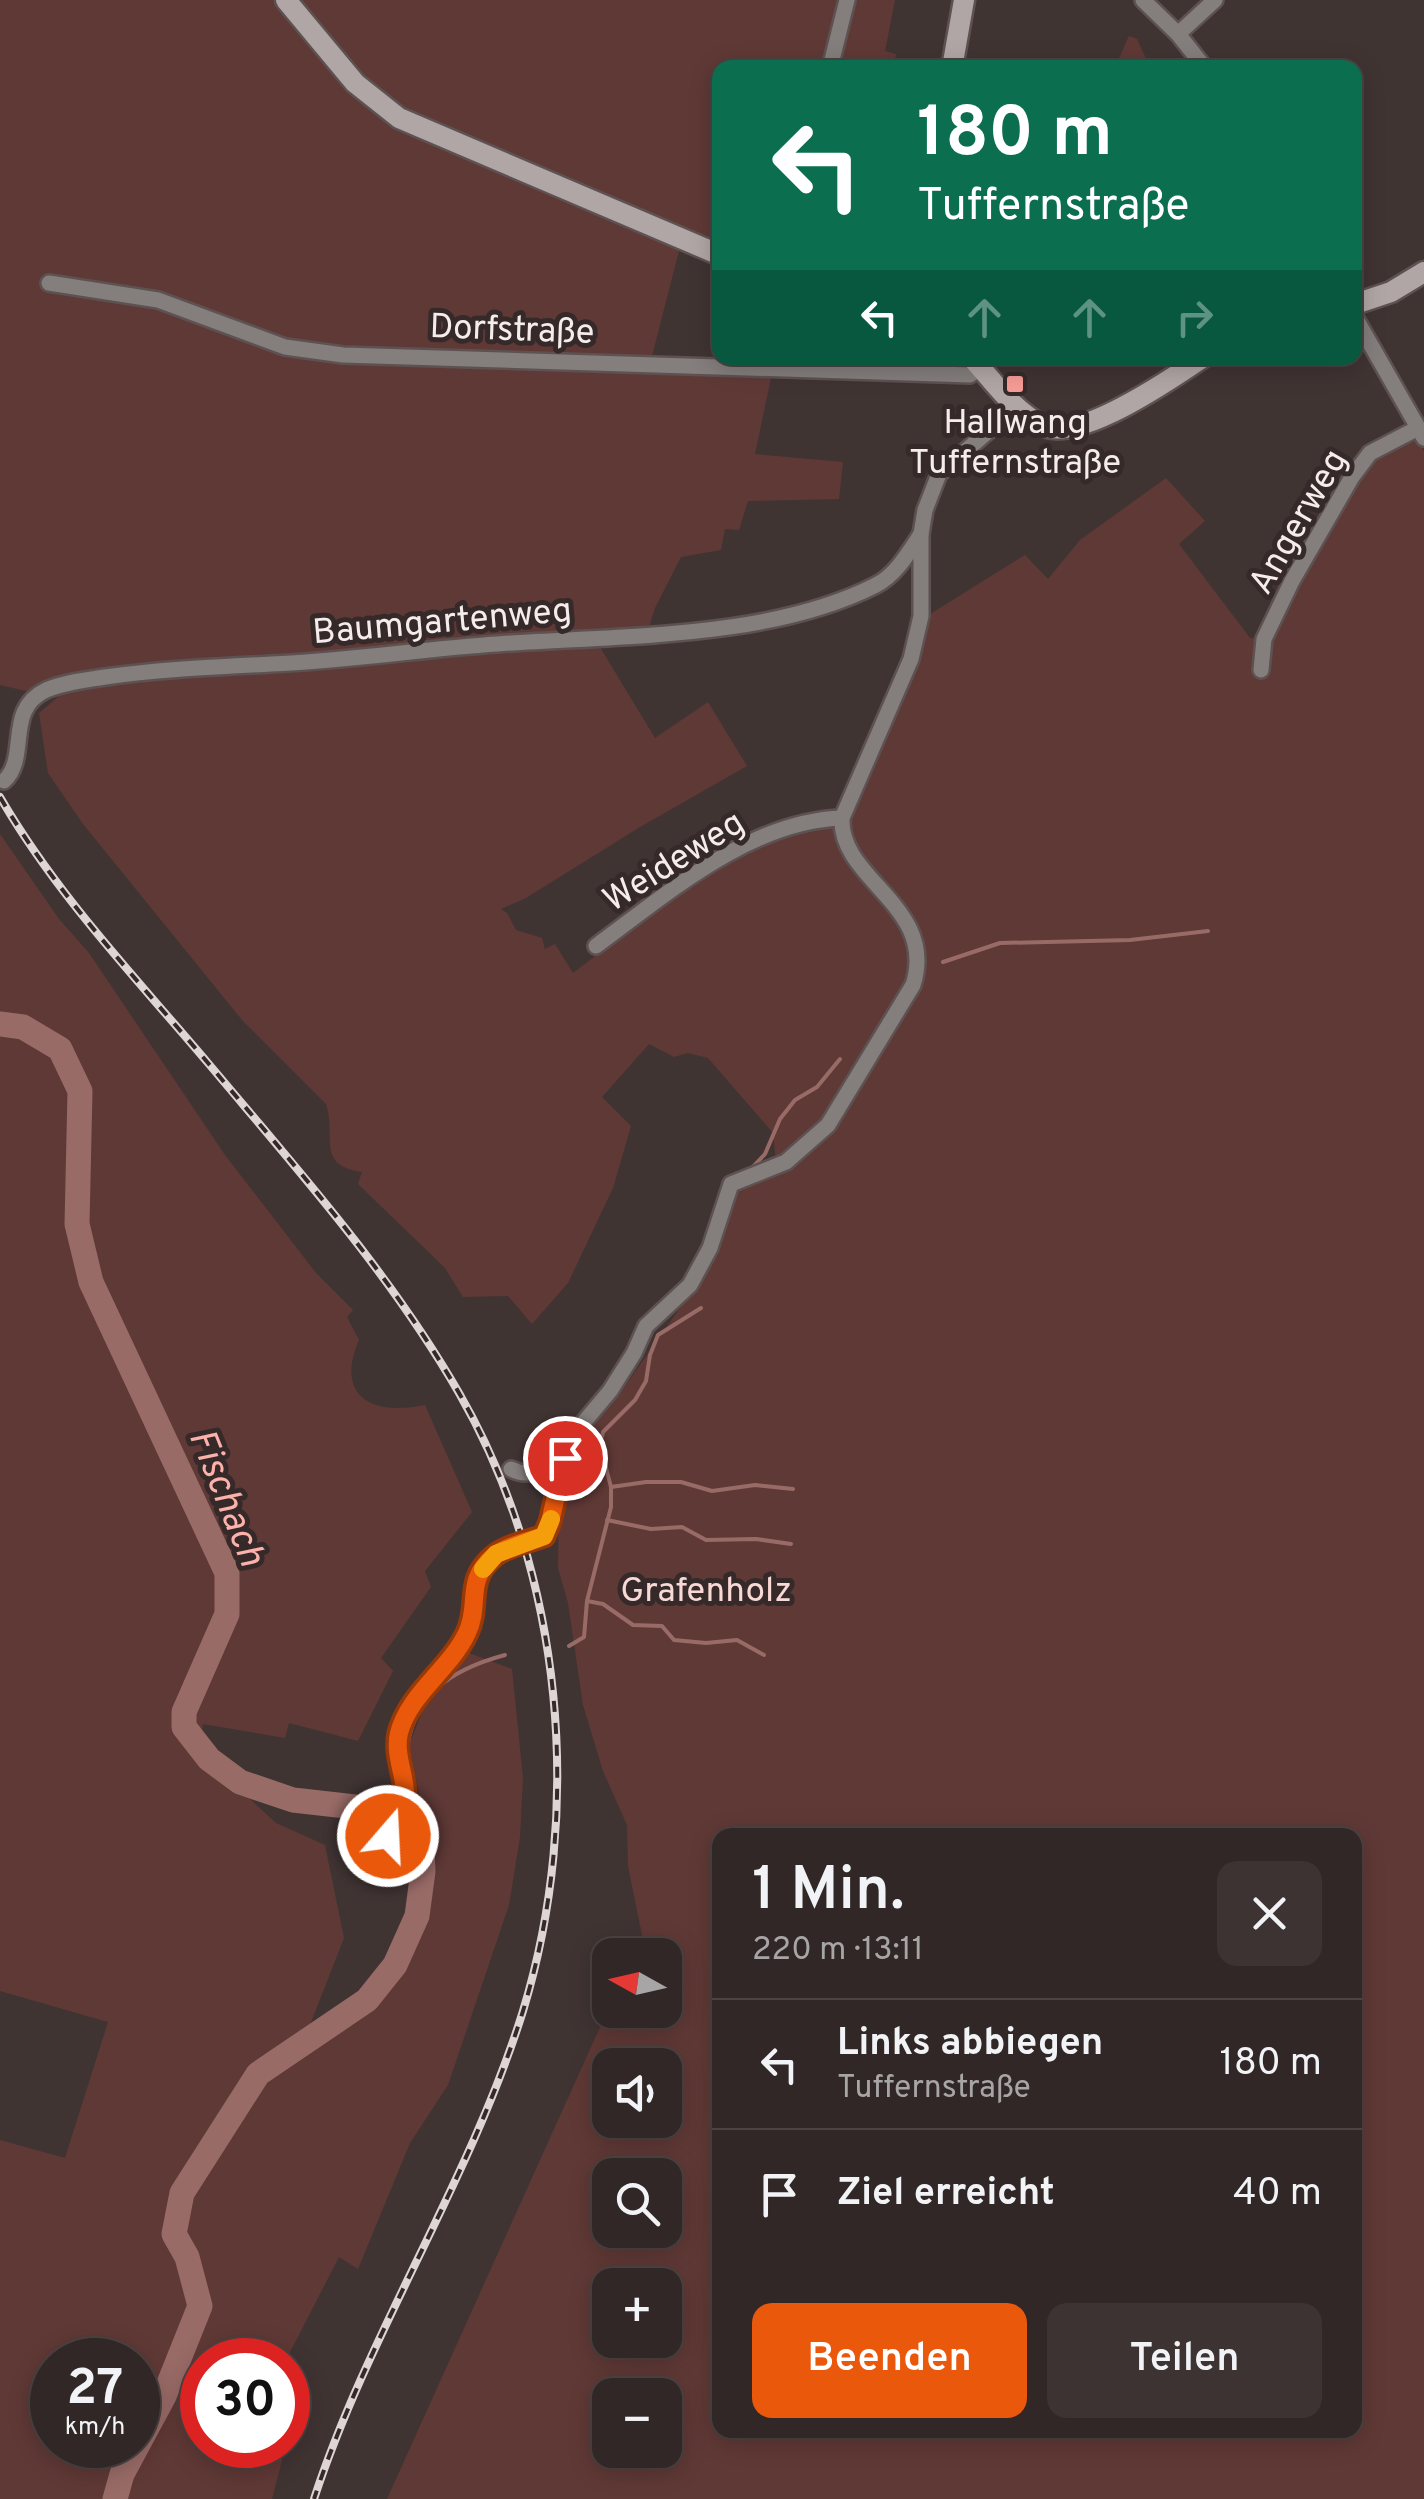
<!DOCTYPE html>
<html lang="de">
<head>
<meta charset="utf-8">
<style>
	body { margin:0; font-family:Overpass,sans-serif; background:#3c3332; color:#f1f3f6; height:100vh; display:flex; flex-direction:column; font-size:38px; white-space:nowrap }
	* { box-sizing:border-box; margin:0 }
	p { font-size:32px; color:#a8a5a7 }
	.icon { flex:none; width:55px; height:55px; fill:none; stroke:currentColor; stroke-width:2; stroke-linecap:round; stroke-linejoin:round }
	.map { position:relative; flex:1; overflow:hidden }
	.side { position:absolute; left:712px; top:1828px; width:650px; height:610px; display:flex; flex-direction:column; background:#302726; border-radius:20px; box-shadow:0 5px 25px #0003,0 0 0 2px #4b4443 }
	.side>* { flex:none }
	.hud { position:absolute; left:712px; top:60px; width:650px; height:305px; border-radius:20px; box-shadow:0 5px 25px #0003,0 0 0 2px #4b4443; background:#0b6e4f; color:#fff; overflow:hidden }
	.needle { width:65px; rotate:278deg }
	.tools { position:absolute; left:592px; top:1938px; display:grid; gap:20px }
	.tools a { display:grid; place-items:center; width:90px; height:90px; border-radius:20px; background:#302726; box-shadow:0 5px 25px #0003,0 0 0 2px #4b4443; font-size:50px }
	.speed { position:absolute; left:30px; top:2338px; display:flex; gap:20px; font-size:50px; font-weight:700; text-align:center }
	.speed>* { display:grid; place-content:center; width:130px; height:130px; border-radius:50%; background:#302726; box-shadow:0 5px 25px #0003,0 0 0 2px #4b4443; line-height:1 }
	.speed small { font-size:25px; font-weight:400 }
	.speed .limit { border:15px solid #d22; background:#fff; color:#111 }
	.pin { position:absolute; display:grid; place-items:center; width:85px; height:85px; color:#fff; margin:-42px; border:5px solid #fff; border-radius:50%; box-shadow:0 2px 10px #0007 }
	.me { position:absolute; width:110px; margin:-55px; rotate:19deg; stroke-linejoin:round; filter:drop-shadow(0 0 8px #0008) }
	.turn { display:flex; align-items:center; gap:35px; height:210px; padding:0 40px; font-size:45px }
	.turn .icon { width:130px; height:130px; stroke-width:2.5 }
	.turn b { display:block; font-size:70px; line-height:85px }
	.lanes { display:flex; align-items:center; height:95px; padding:0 40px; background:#0003; justify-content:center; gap:50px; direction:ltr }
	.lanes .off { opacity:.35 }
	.round { display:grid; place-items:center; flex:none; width:105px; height:105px; border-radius:20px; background:#3c3332 }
	.overview { display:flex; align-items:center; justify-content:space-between; height:170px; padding:0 40px }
	h1 { font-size:60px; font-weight:600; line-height:75px }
	.primary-button { display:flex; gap:20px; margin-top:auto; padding:20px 40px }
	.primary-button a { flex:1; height:115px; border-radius:20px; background:#ea580c; color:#fff; font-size:40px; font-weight:600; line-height:115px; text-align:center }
	.primary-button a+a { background:#3c3332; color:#f1f3f6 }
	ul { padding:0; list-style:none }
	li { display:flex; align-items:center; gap:30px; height:130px; padding:0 40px; border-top:2px solid #4b4443 }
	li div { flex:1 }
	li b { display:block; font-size:38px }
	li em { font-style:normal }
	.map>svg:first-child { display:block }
	.green { fill:#5f3936; fill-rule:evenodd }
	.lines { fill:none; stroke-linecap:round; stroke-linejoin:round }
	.stream { stroke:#996b67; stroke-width:4 }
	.river { stroke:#996b67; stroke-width:25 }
	.street-casing { stroke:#5d5251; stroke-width:20 }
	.secondary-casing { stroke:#5d5251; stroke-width:25 }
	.street { stroke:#847e7d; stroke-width:15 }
	.secondary { stroke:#b0a6a5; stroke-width:20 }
	.rail-casing { stroke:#ded6d5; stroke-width:8 }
	.rail { stroke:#352a29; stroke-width:4; stroke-dasharray:11; stroke-linecap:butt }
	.route-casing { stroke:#983908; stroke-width:25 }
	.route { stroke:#ea580c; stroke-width:18 }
	.slow { stroke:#f59e0b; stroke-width:18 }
	.poi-dot { fill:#f59c95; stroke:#352a29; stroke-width:4 }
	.labels { text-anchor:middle; stroke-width:10; stroke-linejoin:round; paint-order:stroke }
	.street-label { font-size:35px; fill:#f5edec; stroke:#352a29 }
	.poi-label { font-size:35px; fill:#f5edec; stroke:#352a29 }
	.park-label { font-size:35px; fill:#f9d9d6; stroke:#352a29 }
	.water-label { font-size:38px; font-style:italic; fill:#fcb1aa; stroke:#352a29 }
</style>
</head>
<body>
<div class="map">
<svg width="1424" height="2499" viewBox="0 0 1424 2499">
	<rect width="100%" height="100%" fill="#403433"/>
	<g class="green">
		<path d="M0,0H838L822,67L720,68V249L683,235L649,368L772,373L755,454L843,462L839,499L748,501L739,530L725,529L721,550L681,557L655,608L649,627L592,634L655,738L708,702L747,766L640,827L526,898L501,909L507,913L516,930L542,938L545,949L555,944L573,973L700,876L785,833L854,805L899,710L927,616L1025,555L1048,579L1080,540L1166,478L1205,521L1179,544L1250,638H1270L1367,464L1406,438L1418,439L1424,451V2499H387L610,2005V2010H665V1955H633L642,1935L628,1866L627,1825L603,1771L583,1705L568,1603L558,1568L559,1507L576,1447L613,1403L718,1254L734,1192L776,1162L773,1133L708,1058L688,1053L674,1057L649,1044L602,1097L631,1126L613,1188L568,1283L532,1324L508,1296L463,1297L445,1268L358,1184L362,1172C315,1165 337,1137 326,1104L242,1020L83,824L48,773L39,713L58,697L59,683L26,691L0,685ZM720,1835H1355V2430H720ZM610,2065H665V2120H610ZM610,2175H665V2230H610ZM610,2285H665V2340H610ZM610,2395H665V2450H610Z"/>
		<polygon points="853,0 895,0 885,51 896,54 894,67 837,68"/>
		<polygon points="1129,36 1137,39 1150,67 1115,67"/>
		<path d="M0,834L59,919L89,953L225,1155L316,1273L353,1310L347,1317L359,1340C334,1398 374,1416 425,1405L472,1512L425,1571L431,1587L381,1658L393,1671L358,1741L289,1723L285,1738L203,1724L199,1752L276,1823L325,1845L344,1938L295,2063L397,1966L424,1918L431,1850L409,1745L422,1712L469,1653L512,1669L523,1778L520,1837L509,1905L448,2085L410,2143L358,2269L339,2257L286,2360H202V2445H286L272,2499H0V2140L65,2158L108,2022L0,1991ZM138,2360V2445H52V2360Z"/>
	</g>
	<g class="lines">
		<g class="stream">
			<polyline points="943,962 1000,943 1130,940 1208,931"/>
			<polyline points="748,1172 765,1154 780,1119 795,1100 817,1087 840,1059"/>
			<polyline points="611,1487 646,1482 681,1482 712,1491 755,1485 793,1489"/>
			<polyline points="607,1520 651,1529 682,1527 706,1540 756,1539 791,1544"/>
			<polyline points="587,1601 603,1604 633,1625 662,1626 674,1640 706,1643 737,1640 764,1655"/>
			<polyline points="569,1646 584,1637 587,1601 611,1507 611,1487 600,1445 603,1432 635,1400 646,1381 650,1355 658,1335 701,1308"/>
			<path d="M406,1757C411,1696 449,1670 505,1655"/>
			<polyline points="410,1777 426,1829 422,1850"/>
		</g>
		<polyline class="river" points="0,1024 23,1027 60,1049 80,1091 77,1224 91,1282 227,1573 227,1614 184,1712 184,1727 209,1759 240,1782 293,1800 355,1807 386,1818 415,1834 422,1850 423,1871 417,1916 395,1965 367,2000 258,2074 182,2193 174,2234 187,2257 200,2306 164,2396 122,2474 115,2499"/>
		<defs>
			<g id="street">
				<polyline points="1143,0 1178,34 1205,68"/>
				<polyline points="1178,34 1215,0"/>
				<polyline points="830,68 847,0"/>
				<polyline points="49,283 158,300 285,347 343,355 970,375 981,367"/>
				<polyline points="1355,317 1424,438"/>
				<polyline points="1261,670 1264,639 1292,581 1352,477 1370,453 1418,428"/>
				<path d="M4,781C30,757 4,710 46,690C65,682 86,680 105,677C161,669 216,667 271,664C347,661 422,649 497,644C617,635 768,640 876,585C896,575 909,552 921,534"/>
				<path d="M596,946C668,893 750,821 842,818"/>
				<path d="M511,1469C537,1482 550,1461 567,1442"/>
				<path d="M388,1836C395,1823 404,1809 405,1794C405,1774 394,1754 399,1733C408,1694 450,1669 467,1633C481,1604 464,1581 494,1556C506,1546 529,1541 544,1536L550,1522L557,1482L573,1435L610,1391L634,1353L646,1326L690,1285L710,1248L731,1184L786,1162L828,1125L913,985C938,906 839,880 842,818L911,659L921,616V534L925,510L939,474L1016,407"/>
			</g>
			<g id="secondary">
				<polyline points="286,0 355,83 399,118 720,255"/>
				<polyline points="952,68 964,0"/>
				<polyline points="1355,304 1391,292 1424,272"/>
				<path d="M972,358C994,382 1014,412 1044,426C1080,442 1171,379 1202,358"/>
			</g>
		</defs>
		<use href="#street" class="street-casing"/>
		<use href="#secondary" class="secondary-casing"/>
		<use href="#street" class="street"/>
		<use href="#secondary" class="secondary"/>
		<defs>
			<path id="rail" d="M0,797C56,894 136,978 208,1063C297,1169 390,1273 459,1393C564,1575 584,1811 523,2011C470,2181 369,2331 314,2499"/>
		</defs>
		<use href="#rail" class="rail-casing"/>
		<use href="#rail" class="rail"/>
	</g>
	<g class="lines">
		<defs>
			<path id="route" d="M388,1836C395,1823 404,1809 405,1794C405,1774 394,1754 399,1733C409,1694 450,1669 467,1633C481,1604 464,1581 494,1556C506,1546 529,1541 544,1536L550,1522L565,1458"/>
		</defs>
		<use href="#route" class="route-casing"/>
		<use href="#route" class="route"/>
		<polyline class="slow" points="483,1569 496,1554 544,1536 551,1519"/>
	</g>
	<rect class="poi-dot" x="1005" y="374" width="20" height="20" rx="5"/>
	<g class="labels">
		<g class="street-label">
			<text transform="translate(512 328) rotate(2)" y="12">Dorfstraße</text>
			<text transform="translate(1297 521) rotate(-60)" y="12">Angerweg</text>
			<text transform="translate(442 620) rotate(-5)" y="12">Baumgartenweg</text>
			<text transform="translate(673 860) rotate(-32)" y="12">Weideweg</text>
		</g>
		<g class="poi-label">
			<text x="1015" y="433">Hallwang<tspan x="1015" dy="40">Tuffernstraße</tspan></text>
		</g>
		<g class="park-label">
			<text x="706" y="1601">Grafenholz</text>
		</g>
		<g class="water-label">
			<text transform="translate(228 1497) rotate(68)" y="13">Fischach</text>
		</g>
	</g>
</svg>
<div class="tools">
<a><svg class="needle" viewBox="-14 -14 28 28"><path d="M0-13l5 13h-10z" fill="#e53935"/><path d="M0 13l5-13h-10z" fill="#a8a5a7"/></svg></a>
<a><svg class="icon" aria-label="sound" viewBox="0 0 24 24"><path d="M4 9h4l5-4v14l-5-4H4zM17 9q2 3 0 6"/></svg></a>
<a><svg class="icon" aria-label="search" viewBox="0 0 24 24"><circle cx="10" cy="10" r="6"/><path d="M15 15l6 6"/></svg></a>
<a>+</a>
<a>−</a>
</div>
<div class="speed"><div>27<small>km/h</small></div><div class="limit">30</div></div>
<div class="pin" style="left:565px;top:1458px;background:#d93025"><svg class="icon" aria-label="arrive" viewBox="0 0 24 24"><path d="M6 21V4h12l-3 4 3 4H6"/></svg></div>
<svg class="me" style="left:388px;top:1836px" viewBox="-20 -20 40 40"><circle r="17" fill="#ea580c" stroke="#fff" stroke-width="3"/><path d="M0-11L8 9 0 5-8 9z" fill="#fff"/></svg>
<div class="hud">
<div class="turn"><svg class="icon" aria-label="left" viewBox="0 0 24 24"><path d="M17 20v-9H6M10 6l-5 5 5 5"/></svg><div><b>180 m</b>Tuffernstraße</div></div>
<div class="lanes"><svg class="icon" aria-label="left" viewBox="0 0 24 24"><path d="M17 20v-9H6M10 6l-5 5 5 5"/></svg><svg class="icon off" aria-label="ahead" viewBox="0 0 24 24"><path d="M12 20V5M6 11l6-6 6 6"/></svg><svg class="icon off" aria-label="ahead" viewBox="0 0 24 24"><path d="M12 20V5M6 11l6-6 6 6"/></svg><svg class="icon off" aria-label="right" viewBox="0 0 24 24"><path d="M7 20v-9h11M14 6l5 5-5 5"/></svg></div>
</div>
<section class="side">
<div class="overview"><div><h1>1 Min.</h1><p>220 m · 13:11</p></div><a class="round"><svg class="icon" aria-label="close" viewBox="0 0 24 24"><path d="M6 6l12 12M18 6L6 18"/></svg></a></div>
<ul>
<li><svg class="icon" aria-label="left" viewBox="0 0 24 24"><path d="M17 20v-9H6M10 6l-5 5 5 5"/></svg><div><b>Links abbiegen</b><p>Tuffernstraße</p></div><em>180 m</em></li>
<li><svg class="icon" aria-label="arrive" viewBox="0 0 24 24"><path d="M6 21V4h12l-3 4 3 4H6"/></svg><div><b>Ziel erreicht</b></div><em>40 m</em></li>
</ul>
<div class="primary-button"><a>Beenden</a><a>Teilen</a></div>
</section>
</div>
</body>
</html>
